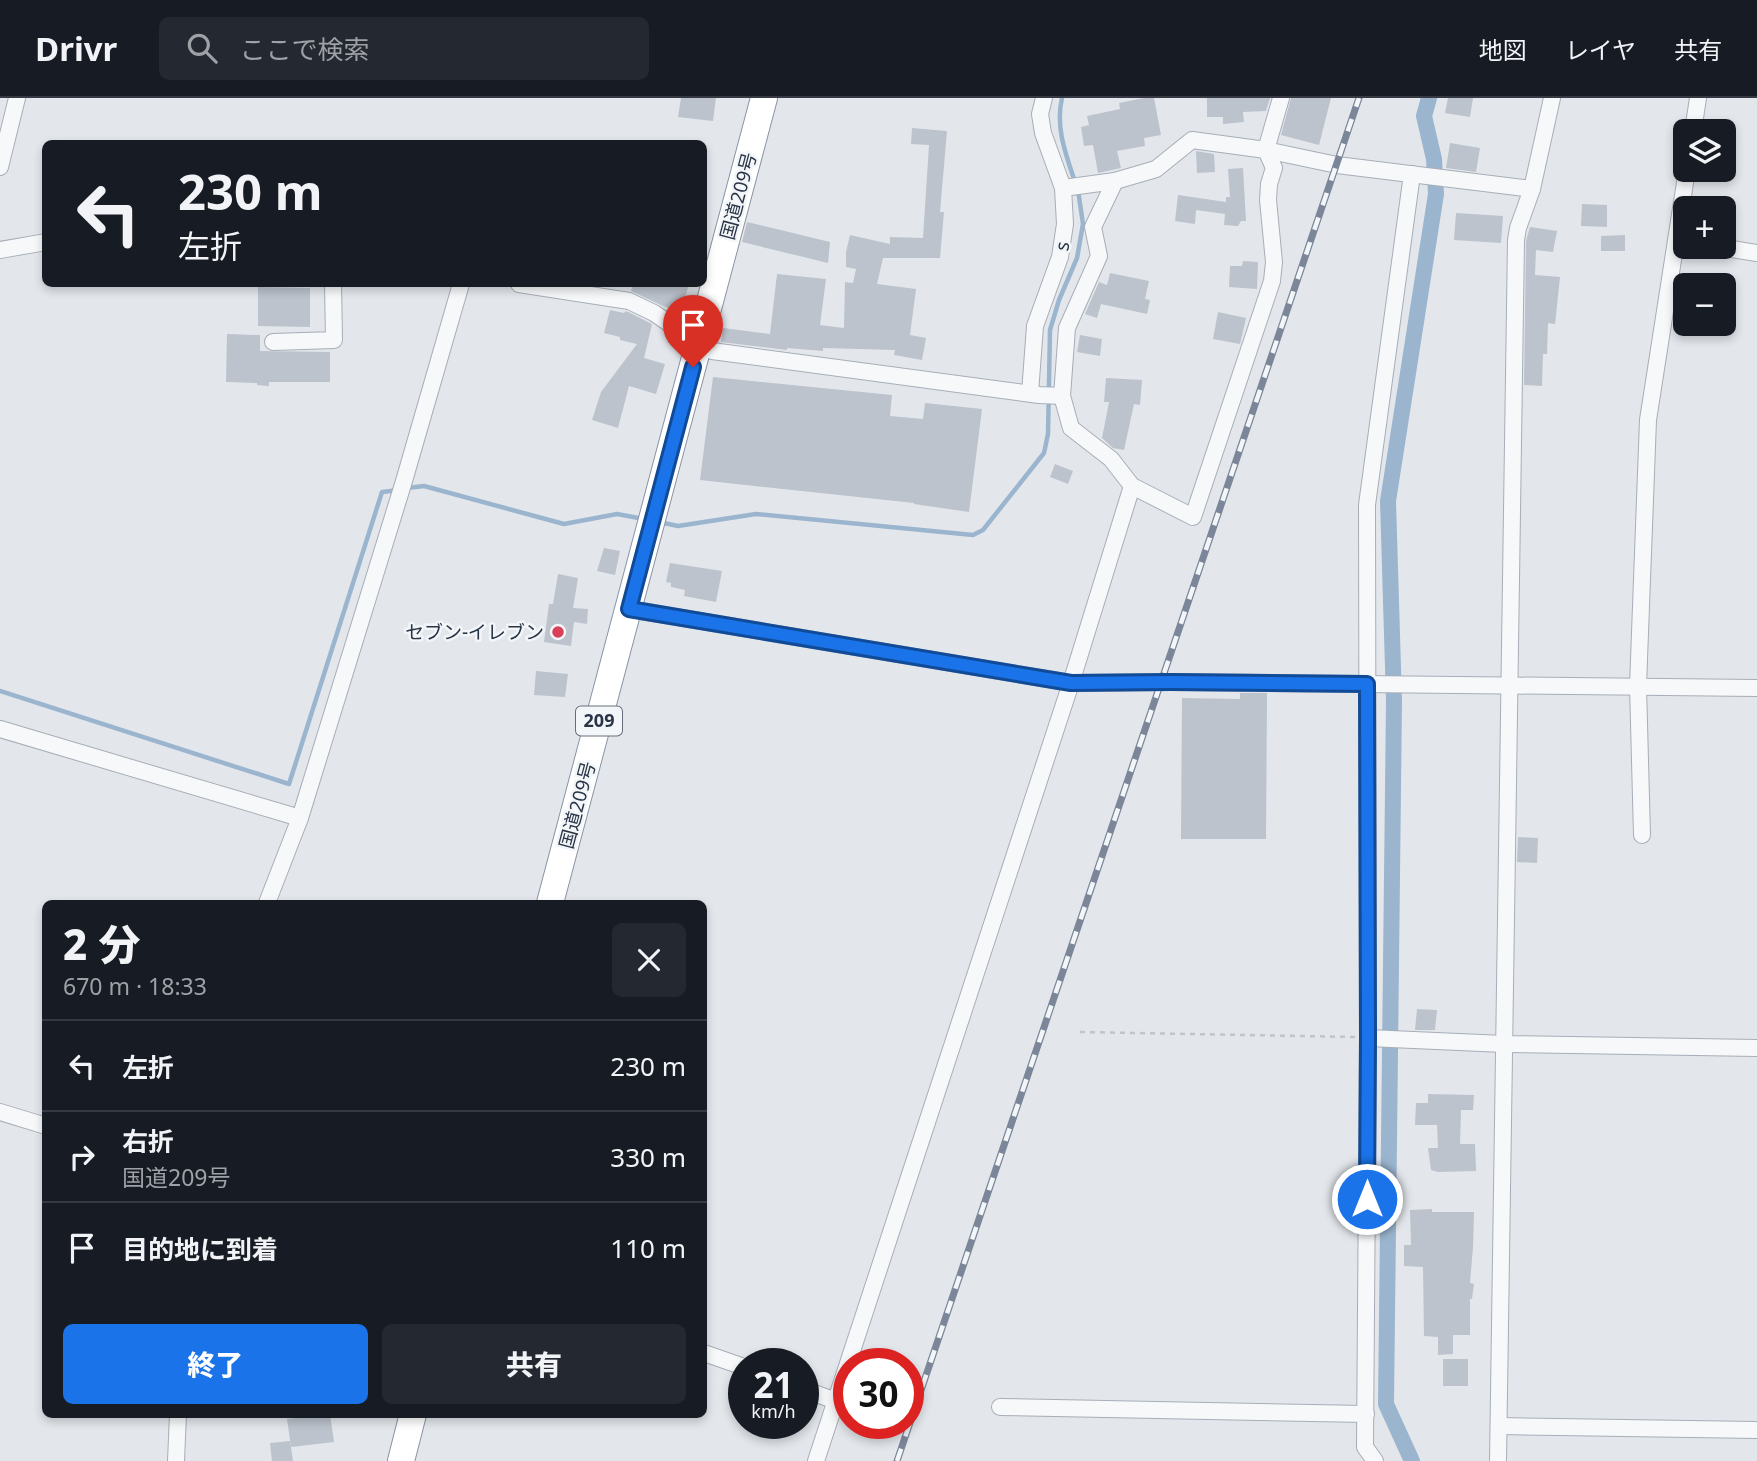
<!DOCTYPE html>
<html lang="ja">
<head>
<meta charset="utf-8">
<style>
	body { margin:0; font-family:"Noto Sans","Noto Sans JP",sans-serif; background:#242831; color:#f1f3f6; height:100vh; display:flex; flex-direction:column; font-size:26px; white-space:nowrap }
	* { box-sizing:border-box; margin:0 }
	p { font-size:23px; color:#9ea1a6 }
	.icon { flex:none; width:38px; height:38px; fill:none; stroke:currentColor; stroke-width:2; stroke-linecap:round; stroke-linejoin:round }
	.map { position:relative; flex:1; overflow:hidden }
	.side { position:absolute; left:42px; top:802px; width:665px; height:518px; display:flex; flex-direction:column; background:#171b24; border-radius:10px; box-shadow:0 4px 10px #0003 }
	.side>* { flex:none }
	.guide { position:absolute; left:42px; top:42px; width:665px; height:147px; border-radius:10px; box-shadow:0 4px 10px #0003; background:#171b24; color:#f1f3f6; overflow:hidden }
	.controls { position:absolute; left:1673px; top:21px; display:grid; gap:14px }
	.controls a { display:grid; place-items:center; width:63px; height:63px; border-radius:10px; background:#171b24; box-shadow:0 4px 10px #0003; font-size:35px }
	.speed { position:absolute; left:728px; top:1250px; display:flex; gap:14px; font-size:35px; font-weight:700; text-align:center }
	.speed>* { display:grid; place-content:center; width:91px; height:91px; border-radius:50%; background:#171b24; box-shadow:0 4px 10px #0003; line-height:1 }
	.speed small { font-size:18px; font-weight:400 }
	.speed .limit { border:10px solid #d22; background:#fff; color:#111 }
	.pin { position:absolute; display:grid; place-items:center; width:60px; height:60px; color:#fff; margin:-72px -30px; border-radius:50% 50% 50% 0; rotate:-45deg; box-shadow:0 0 7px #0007 }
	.pin .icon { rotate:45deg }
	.me { position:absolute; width:77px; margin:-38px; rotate:0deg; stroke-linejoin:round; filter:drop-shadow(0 0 5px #0008) }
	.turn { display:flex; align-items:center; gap:24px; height:147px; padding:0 21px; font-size:32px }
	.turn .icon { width:91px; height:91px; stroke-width:2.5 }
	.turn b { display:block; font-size:49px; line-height:60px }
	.round { display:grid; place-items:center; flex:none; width:74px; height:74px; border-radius:10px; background:#242831 }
	.head { display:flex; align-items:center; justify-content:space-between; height:119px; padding:0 21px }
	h1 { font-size:42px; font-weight:800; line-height:52px }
	.cta { display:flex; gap:14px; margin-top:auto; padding:14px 21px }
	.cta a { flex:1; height:80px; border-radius:10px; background:#1a73e8; color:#fff; font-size:28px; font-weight:800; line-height:80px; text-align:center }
	.cta a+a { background:#242831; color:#f1f3f6 }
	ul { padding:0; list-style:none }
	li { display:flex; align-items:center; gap:21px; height:91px; padding:0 21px; border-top:2px solid #363941 }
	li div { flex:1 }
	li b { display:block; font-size:26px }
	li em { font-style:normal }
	header { display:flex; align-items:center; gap:42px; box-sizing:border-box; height:98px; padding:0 35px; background:#171b24; border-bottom:2px solid #363941 }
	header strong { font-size:33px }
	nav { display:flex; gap:38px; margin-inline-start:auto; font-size:24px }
	.search { width:490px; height:63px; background:#242831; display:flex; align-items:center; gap:18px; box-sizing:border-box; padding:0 24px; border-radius:10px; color:#9ea1a6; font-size:26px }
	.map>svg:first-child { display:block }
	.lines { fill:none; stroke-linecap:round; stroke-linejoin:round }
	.stream { stroke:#9bb5cf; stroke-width:4.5 }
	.canal { stroke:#9bb5cf; stroke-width:16 }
	.building { fill:#bcc3cd }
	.minor-casing { stroke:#a7aeb7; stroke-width:18 }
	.trunk-casing { stroke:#8994a4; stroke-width:28 }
	.path { stroke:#c1c5cb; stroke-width:2.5; stroke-dasharray:5 5; stroke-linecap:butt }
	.minor { stroke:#f6f8fa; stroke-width:16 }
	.trunk { stroke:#fff; stroke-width:26 }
	.rail-casing { stroke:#7b8698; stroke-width:7 }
	.rail { stroke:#f3f6f9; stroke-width:4.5; stroke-dasharray:13; stroke-linecap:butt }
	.route-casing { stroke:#114b97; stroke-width:18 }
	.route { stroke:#1a73e8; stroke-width:12 }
	.poi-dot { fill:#db3e57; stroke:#f3f6f9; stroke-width:2.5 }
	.labels { text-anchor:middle; stroke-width:5; stroke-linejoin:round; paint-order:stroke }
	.shield { fill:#f3f6f9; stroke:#666e7c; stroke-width:2 }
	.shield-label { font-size:18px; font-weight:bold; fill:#293446 }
	.street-label { font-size:19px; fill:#293446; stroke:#f3f6f9 }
	.poi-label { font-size:19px; fill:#293446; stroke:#f3f6f9; text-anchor:end }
</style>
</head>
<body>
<header>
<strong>Drivr</strong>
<div class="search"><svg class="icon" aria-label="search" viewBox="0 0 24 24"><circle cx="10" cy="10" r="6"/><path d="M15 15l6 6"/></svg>ここで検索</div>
<nav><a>地図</a><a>レイヤ</a><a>共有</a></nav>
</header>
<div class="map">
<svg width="1757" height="1363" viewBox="0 0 1757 1363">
	<rect width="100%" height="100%" fill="#e3e7ec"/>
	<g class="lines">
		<g class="stream">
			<path d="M1062,0C1055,29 1066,57 1075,84"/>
			<polyline points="407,390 424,388 564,426 617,416 644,421"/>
			<polyline points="659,424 678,428 756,416 973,437 983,432 1044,355 1048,336 1050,232 1059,202 1077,160 1083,126 1078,92"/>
			<polyline points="0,593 289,686 382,394 399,392"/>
		</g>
		<polyline class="canal" points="1412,1363 1386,1306 1394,603 1388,403 1436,96 1434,61 1424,18 1429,0"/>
	</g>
	<g class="building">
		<polygon points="681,0 716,0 713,23 678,19"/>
		<polygon points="1144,0 1154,0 1161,37 1144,40 1145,48 1117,53 1121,70 1098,75 1093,47 1084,48 1081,29 1089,27 1087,18 1120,11 1119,5"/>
		<polygon points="1207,0 1270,0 1266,13 1243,14 1244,24 1223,26 1223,19 1207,19"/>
		<polygon points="1291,0 1331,0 1319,47 1281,37"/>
		<polygon points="1448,0 1473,0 1470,19 1445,15"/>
		<polygon points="912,30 947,33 940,114 944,114 940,160 883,160 877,186 916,191 910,237 926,240 922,262 894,257 895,252 823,250 823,253 787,250 787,252 721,244 723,230 770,236 777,176 826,181 820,227 844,230 845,184 853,185 856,171 846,169 846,154 850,137 890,146 890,139 923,140 929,47 911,46"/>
		<polygon points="1450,45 1480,50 1476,74 1446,70"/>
		<polygon points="1196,53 1214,56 1215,74 1197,75"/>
		<polygon points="1243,70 1246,123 1241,123 1238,128 1224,127 1225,116 1196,112 1195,126 1175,123 1178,97 1226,104 1226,99 1230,99 1228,71"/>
		<polygon points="1582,106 1607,107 1607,129 1581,128"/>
		<polygon points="1456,115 1503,118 1501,145 1454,142"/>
		<polygon points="747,124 830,144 828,165 742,144"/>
		<polygon points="1530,129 1557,133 1553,154 1536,152 1535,177 1560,179 1555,226 1548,225 1547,256 1543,256 1542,288 1524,287 1526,143"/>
		<polygon points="1625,137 1625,153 1601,153 1601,138"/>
		<polygon points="1243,163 1258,164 1257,191 1229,189 1230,168 1242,168"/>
		<polygon points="1110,175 1149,183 1145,201 1150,202 1147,216 1101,206 1097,220 1085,216 1099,184 1107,187"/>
		<polygon points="633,186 689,186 681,214 663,208 631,193"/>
		<polygon points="258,189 310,190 310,229 258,228"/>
		<polygon points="610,212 624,215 626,213 652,226 644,260 665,266 656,296 629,288 618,330 592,322 601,294 637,246 620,242 620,239 604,235"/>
		<polygon points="1218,214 1246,220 1240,246 1213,241"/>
		<polygon points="227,236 260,237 260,253 330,254 330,284 269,284 269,288 257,287 257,285 226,284"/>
		<polygon points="1080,237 1102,241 1100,258 1077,254"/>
		<polygon points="713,279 892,297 890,318 923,321 925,305 982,311 969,414 914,406 914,405 700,382"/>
		<polygon points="1106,280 1142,282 1140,307 1134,306 1124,352 1113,350 1102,340 1109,304 1104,304"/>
		<polygon points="1055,366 1073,373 1068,386 1050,379"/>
		<polygon points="604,450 620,453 615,477 597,473"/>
		<polygon points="670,465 722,473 716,504 684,498 685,492 671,489 671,485 666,484"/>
		<polygon points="558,476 578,480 573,510 588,511 587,526 574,524 571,548 544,544 549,506 553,506"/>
		<polygon points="536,573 568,576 565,599 534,597"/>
		<polygon points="1240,595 1267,595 1266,741 1181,741 1182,600 1240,601"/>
		<polygon points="1518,739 1538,740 1537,765 1517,764"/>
		<polygon points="1417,911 1437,912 1435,932 1415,932"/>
		<polygon points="1428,996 1474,997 1473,1012 1461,1012 1460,1046 1475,1046 1476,1073 1438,1074 1431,1072 1428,1050 1438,1050 1437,1027 1415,1027 1416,1005 1428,1005"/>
		<polygon points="1432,1111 1432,1114 1474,1114 1473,1149 1470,1185 1474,1186 1472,1201 1470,1201 1470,1237 1453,1237 1453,1256 1438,1257 1438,1239 1424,1238 1423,1169 1404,1168 1404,1147 1411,1147 1410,1112"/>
		<rect x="1443" y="1261" width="25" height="27"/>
		<polygon points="330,1316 334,1344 291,1349 287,1321"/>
		<polygon points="290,1343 293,1363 272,1363 270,1345"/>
	</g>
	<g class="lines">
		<defs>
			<g id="minor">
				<polyline points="1693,33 1698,0"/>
				<polyline points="0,69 17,0"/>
				<polyline points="1115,83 1156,71 1192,42 1266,52 1337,67 1532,91"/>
				<polyline points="1720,149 1757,155"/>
				<polyline points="0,152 46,144"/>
				<polyline points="519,186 629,203 654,215 699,246 712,253 1039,297 1062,298 1071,330 1111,361 1132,388 1193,419 1272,183 1274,164 1268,102 1269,86 1274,70 1266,52 1281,0"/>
				<polyline points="273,244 334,242 333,186"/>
				<polyline points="1030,295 1035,228 1060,159 1065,126 1063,90 1043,35 1040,16 1044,0"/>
				<polyline points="1062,298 1067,230 1099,158 1093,129 1115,83 1063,90"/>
				<polyline points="629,511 1071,585 1171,584 1757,590"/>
				<polyline points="0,631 300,720"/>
				<polyline points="1642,737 1638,588 1648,322 1687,72"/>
				<polyline points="267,805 300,720 404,383 461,186"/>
				<polyline points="1368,940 1504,946 1757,950"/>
				<polyline points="0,1014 46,1028"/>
				<polyline points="704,1255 744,1269"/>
				<polyline points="803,1291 836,1303"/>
				<polyline points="1000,1309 1366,1316"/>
				<polyline points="1499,1328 1757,1332"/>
				<polyline points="176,1363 178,1316"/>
				<polyline points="816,1363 1071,585 1132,388"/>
				<polyline points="1375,1363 1365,1349 1368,940 1367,407 1412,76"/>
				<polyline points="1498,1363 1516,142 1518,130 1532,91 1552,0"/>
			</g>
			<g id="trunk">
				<polyline points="550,805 764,0"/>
				<polyline points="401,1363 413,1316"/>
			</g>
		</defs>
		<use href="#minor" class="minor-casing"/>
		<use href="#trunk" class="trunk-casing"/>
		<polyline class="path" points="1080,934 1355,939"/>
		<use href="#minor" class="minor"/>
		<use href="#trunk" class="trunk"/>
		<defs>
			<polyline id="rail" points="897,1363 1359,0"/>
		</defs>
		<use href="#rail" class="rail-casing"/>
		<use href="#rail" class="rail"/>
	</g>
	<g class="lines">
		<defs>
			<polyline id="route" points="693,269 629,511 1071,585 1171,584 1367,586 1368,940 1367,1101"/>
		</defs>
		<use href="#route" class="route-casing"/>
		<use href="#route" class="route"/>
	</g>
	<circle class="poi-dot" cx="558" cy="534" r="7"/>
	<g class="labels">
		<rect class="shield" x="576" y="608.5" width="46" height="29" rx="5"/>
		<g class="shield-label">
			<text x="599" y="629">209</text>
		</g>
		<g class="street-label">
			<text transform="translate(738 98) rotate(-75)" y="7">国道209号</text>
			<text transform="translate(1062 148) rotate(-80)" y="7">s</text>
			<text transform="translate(577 707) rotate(-75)" y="7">国道209号</text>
		</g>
		<g class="poi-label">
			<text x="544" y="541">セブン-イレブン</text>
		</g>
	</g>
</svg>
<div class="controls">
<a><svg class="icon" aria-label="layers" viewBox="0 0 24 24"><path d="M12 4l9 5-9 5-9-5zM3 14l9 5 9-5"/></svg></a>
<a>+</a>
<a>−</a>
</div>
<div class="speed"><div>21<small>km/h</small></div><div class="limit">30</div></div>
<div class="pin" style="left:693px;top:269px;background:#d93025"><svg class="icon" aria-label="arrive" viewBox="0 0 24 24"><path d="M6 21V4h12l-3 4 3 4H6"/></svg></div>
<svg class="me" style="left:1367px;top:1101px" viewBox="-20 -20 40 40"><circle r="17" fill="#1a73e8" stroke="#fff" stroke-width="3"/><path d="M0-11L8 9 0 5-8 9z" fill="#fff"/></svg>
<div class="guide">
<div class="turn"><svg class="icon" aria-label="left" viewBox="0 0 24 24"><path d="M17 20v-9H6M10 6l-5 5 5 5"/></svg><div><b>230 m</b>左折</div></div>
</div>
<section class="side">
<div class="head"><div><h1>2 分</h1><p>670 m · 18:33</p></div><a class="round"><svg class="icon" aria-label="close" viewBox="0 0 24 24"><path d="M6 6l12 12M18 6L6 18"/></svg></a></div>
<ul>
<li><svg class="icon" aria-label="left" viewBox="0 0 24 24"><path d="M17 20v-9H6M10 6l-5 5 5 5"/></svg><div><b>左折</b></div><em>230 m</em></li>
<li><svg class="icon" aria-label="right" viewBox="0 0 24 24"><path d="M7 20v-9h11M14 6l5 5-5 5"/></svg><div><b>右折</b><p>国道209号</p></div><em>330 m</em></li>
<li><svg class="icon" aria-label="arrive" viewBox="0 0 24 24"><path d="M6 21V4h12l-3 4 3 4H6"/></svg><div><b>目的地に到着</b></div><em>110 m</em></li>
</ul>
<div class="cta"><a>終了</a><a>共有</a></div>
</section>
</div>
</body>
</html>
